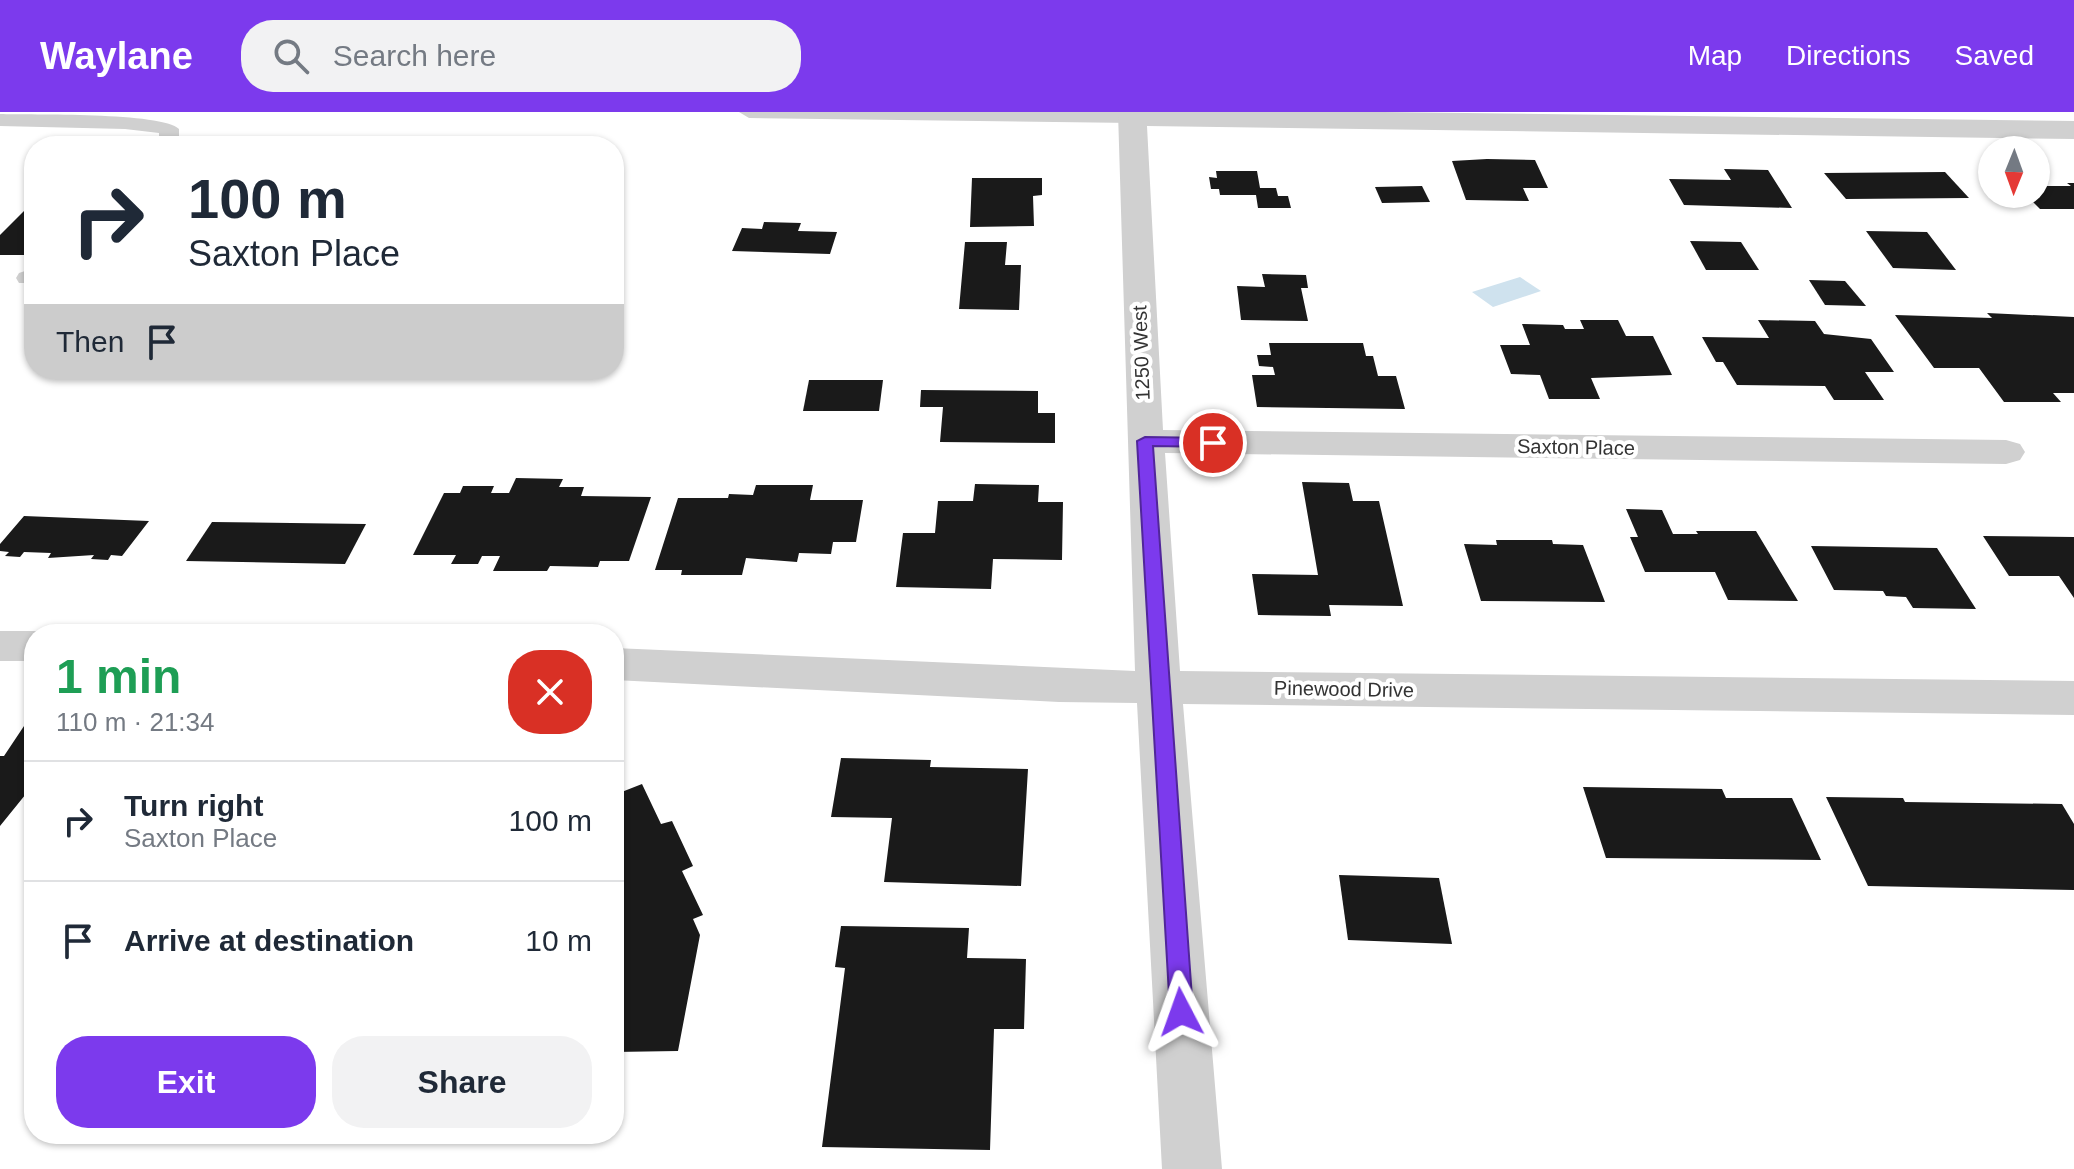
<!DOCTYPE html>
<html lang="en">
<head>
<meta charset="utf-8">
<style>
	body { margin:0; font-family:Arial,sans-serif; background:#f2f2f3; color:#1f2937; height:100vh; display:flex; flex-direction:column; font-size:30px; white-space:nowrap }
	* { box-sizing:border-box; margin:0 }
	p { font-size:26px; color:#747a83 }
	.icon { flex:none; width:44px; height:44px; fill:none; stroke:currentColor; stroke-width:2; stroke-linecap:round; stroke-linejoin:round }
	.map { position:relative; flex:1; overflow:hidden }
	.panel { position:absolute; left:24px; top:512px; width:600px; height:520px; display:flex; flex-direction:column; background:#fff; border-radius:32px; box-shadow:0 2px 6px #0004 }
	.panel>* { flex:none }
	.top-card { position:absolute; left:24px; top:24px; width:600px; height:244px; border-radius:32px; box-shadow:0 2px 6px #0004; background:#fff; color:#1f2937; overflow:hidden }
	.needle { width:52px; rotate:181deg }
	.fabs { position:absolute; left:1978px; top:24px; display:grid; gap:16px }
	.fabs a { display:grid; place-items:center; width:72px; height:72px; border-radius:50%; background:#fff; box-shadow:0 2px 6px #0004; font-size:40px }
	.pin { position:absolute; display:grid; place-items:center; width:68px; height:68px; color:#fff; margin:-34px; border:4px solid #fff; border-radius:50%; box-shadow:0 2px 8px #0007 }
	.me { position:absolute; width:88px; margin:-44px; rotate:356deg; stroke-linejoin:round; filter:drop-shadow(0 0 6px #0008) }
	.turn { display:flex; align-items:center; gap:28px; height:168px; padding:0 32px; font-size:36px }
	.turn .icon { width:104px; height:104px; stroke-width:2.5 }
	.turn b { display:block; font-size:56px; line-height:68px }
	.then { display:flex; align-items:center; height:76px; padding:0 32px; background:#0003; gap:16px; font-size:30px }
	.round { display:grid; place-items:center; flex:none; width:84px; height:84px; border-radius:32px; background:#f2f2f3 }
	.summary { display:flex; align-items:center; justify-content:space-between; height:136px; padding:0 32px }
	h1 { font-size:48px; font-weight:700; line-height:60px; color:#1e9e55 }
	.action { display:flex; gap:16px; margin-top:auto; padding:16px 32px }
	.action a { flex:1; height:92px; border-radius:32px; background:#7c3aed; color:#fff; font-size:32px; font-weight:700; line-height:92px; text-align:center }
	.action a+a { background:#f2f2f3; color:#1f2937 }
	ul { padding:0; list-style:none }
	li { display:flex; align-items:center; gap:24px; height:120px; padding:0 32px; border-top:2px solid #e0e1e3 }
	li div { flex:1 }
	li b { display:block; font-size:30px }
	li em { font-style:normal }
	header { display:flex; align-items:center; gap:48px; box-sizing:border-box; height:112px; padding:0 40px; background:#7c3aed; color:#fff }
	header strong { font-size:38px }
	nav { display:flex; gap:44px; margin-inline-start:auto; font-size:28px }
	.search { width:560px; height:72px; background:#f2f2f3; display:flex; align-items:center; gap:20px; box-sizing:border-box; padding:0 28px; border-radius:32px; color:#747a83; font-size:30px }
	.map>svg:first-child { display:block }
	.water { fill:#cfe2ee }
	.building { fill:#1a1a1a }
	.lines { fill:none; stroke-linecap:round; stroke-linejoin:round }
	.lane { fill:#d0d0d0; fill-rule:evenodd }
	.street { fill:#d0d0d0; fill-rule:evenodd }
	.route { fill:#7c3aed; stroke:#51269a; stroke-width:2 }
	.labels { text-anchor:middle; stroke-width:8; stroke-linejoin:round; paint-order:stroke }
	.street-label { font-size:20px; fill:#333; stroke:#fff }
</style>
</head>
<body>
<header>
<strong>Waylane</strong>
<div class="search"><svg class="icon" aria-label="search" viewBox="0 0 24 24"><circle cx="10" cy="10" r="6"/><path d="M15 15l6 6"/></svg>Search here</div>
<nav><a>Map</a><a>Directions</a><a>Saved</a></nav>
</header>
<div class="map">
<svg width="2074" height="1057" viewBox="0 0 2074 1057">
	<rect width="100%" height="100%" fill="#fff"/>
	<polygon class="water" points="1520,165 1541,179 1493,195 1472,180"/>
	<g class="building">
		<polygon points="1487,47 1535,48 1548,76 1523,76 1529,89 1466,88 1452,49"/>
		<polygon points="1724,57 1768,58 1792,96 1684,93 1669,67 1731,68"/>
		<polygon points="1216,59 1257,59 1260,76 1276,76 1278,84 1288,84 1291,96 1258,96 1256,83 1220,83 1219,77 1211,77 1209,65 1217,66"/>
		<polygon points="1945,60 1969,86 1846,87 1824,61"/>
		<polygon points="972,66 1042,66 1042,83 1033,84 1034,114 970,115"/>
		<polygon points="2067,71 2074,71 2074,97 2040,97 2025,82 2036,82 2036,74 2071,74"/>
		<polygon points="1422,74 1430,90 1382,91 1375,75"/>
		<polygon points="34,89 34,143 0,143 0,123"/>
		<polygon points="764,110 801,111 798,119 837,120 830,142 732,139 742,116 762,117"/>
		<polygon points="1866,119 1927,120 1956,158 1893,156"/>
		<polygon points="1690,129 1741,130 1759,158 1706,158"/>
		<polygon points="965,130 1007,130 1005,153 1021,153 1019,198 959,197"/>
		<polygon points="1262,162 1306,163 1308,176 1301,176 1308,209 1241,208 1237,174 1265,175"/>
		<polygon points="1809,168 1845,169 1866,194 1825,193"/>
		<polygon points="1987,201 2074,205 2074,281 2053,281 2061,290 2004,290 1979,256 1934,256 1895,203 1992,206"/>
		<polygon points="1580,208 1618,208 1626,224 1653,224 1672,263 1591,266 1600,287 1549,287 1540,263 1511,262 1500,233 1530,233 1522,212 1563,213 1565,217 1584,217"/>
		<polygon points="1758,208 1815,209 1824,222 1871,227 1894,260 1865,260 1884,288 1834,288 1825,274 1737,273 1723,250 1716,250 1702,225 1769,226"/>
		<polygon points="1269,231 1363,231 1366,244 1373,244 1378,264 1396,264 1405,297 1257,295 1252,263 1275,263 1273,255 1259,254 1257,243 1271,243"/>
		<polygon points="809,268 883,268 879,299 803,299"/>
		<polygon points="921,278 1038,279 1038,301 1055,301 1055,331 940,330 943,295 920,295"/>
		<polygon points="516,366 563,367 559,375 584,375 581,384 651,385 629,449 600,449 598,455 550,454 547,459 493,459 500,444 482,444 478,452 451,452 456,443 413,443 444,381 460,381 463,374 494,374 491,381 509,381"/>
		<polygon points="1302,370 1349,371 1353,389 1379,389 1403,494 1329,493 1331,504 1258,503 1252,462 1318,463"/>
		<polygon points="975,372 1039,373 1038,390 1063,390 1062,448 993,447 991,477 896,475 903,421 935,421 938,389 973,389"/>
		<polygon points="756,373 813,373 810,388 863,388 856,430 833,430 831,442 799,441 797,450 746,446 742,463 681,463 682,458 655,458 678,386 728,386 729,382 753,383"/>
		<polygon points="1626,397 1662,398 1673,422 1698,422 1696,419 1756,419 1798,489 1728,488 1715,460 1645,460 1630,425 1638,425"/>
		<polygon points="24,404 149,409 122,444 111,443 108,448 91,447 94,443 48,446 51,441 24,440 20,445 5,444 9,440 0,439 0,432"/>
		<polygon points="212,410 366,412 345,452 186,449"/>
		<polygon points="1983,424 2074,425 2074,486 2059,464 2009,464"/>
		<polygon points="1496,428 1552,428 1553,432 1583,433 1605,490 1481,489 1464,432 1497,433"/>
		<polygon points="1811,434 1937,436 1976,497 1913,496 1906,485 1886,484 1883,479 1834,478"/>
		<polygon points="28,608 34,608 34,672 0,714 0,644 4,644"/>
		<polygon points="841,646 931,648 930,655 1028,657 1021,774 884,770 892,706 831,705"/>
		<polygon points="642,672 661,712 672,709 693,754 682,759 703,803 693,807 700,823 678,939 614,940 614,874 622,838 615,841 614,839 614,683"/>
		<polygon points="1583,675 1722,677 1726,686 1792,686 1821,748 1606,746"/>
		<polygon points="1826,685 1903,686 1905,690 2062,692 2074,712 2074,778 1868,774"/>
		<polygon points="1339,763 1439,766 1452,832 1348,828"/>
		<polygon points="841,814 969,816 967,846 1026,847 1024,917 994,917 990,1038 822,1035 845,856 835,855"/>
	</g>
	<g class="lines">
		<g class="lane">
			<polygon points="739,0 1136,0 1143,5 1133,11 749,6"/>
			<path d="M0,2C29,3 163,0 179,17V34H159V21L125,17L0,14Z"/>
			<polygon points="34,156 34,171 19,171 16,166 19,161"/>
		</g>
		<g class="street">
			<polygon points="1118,0 1384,0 2074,9 2074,27 1147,14 1163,318 2006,328 2020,332 2025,340 2020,348 2006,352 1165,341 1180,559 2074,569 2074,603 1183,592 1222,1057 1162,1057 1137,591 1059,590 614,568 614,536 1135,559"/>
			<polygon points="0,519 34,519 46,522 34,522 34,549 0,549"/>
		</g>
	</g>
	<polygon class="route" points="1145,325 1213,326 1221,331 1213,335 1153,334 1193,900 1189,907 1181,910 1173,907 1170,900 1137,329"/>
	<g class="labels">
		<g class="street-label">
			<text transform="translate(1141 241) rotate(-92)" y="7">1250 West</text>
			<text transform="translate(1576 335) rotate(1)" y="7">Saxton Place</text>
			<text transform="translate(1344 577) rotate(1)" y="7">Pinewood Drive</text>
		</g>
	</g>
</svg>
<div class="fabs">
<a><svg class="needle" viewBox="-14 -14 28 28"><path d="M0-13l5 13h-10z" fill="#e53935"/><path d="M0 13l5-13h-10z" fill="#747a83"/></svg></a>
</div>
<div class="pin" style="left:1213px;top:331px;background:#d93025"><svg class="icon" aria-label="arrive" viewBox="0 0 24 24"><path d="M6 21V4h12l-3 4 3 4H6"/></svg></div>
<svg class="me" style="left:1181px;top:900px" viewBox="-20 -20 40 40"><path d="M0-17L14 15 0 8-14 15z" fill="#7c3aed" stroke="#fff" stroke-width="4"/></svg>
<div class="top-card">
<div class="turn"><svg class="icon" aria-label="right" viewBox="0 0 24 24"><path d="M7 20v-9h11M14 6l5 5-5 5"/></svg><div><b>100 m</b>Saxton Place</div></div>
<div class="then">Then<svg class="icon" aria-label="arrive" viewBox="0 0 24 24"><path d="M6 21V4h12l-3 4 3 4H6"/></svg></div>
</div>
<section class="panel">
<div class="summary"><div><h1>1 min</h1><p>110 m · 21:34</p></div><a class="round" style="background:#d93025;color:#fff"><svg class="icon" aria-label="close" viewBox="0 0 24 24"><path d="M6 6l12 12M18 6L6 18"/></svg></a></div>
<ul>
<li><svg class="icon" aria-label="right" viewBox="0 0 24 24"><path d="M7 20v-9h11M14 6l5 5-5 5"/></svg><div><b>Turn right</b><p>Saxton Place</p></div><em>100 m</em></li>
<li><svg class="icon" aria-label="arrive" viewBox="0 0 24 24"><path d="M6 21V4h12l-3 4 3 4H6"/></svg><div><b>Arrive at destination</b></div><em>10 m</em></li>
</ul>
<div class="action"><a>Exit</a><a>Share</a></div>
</section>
</div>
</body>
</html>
